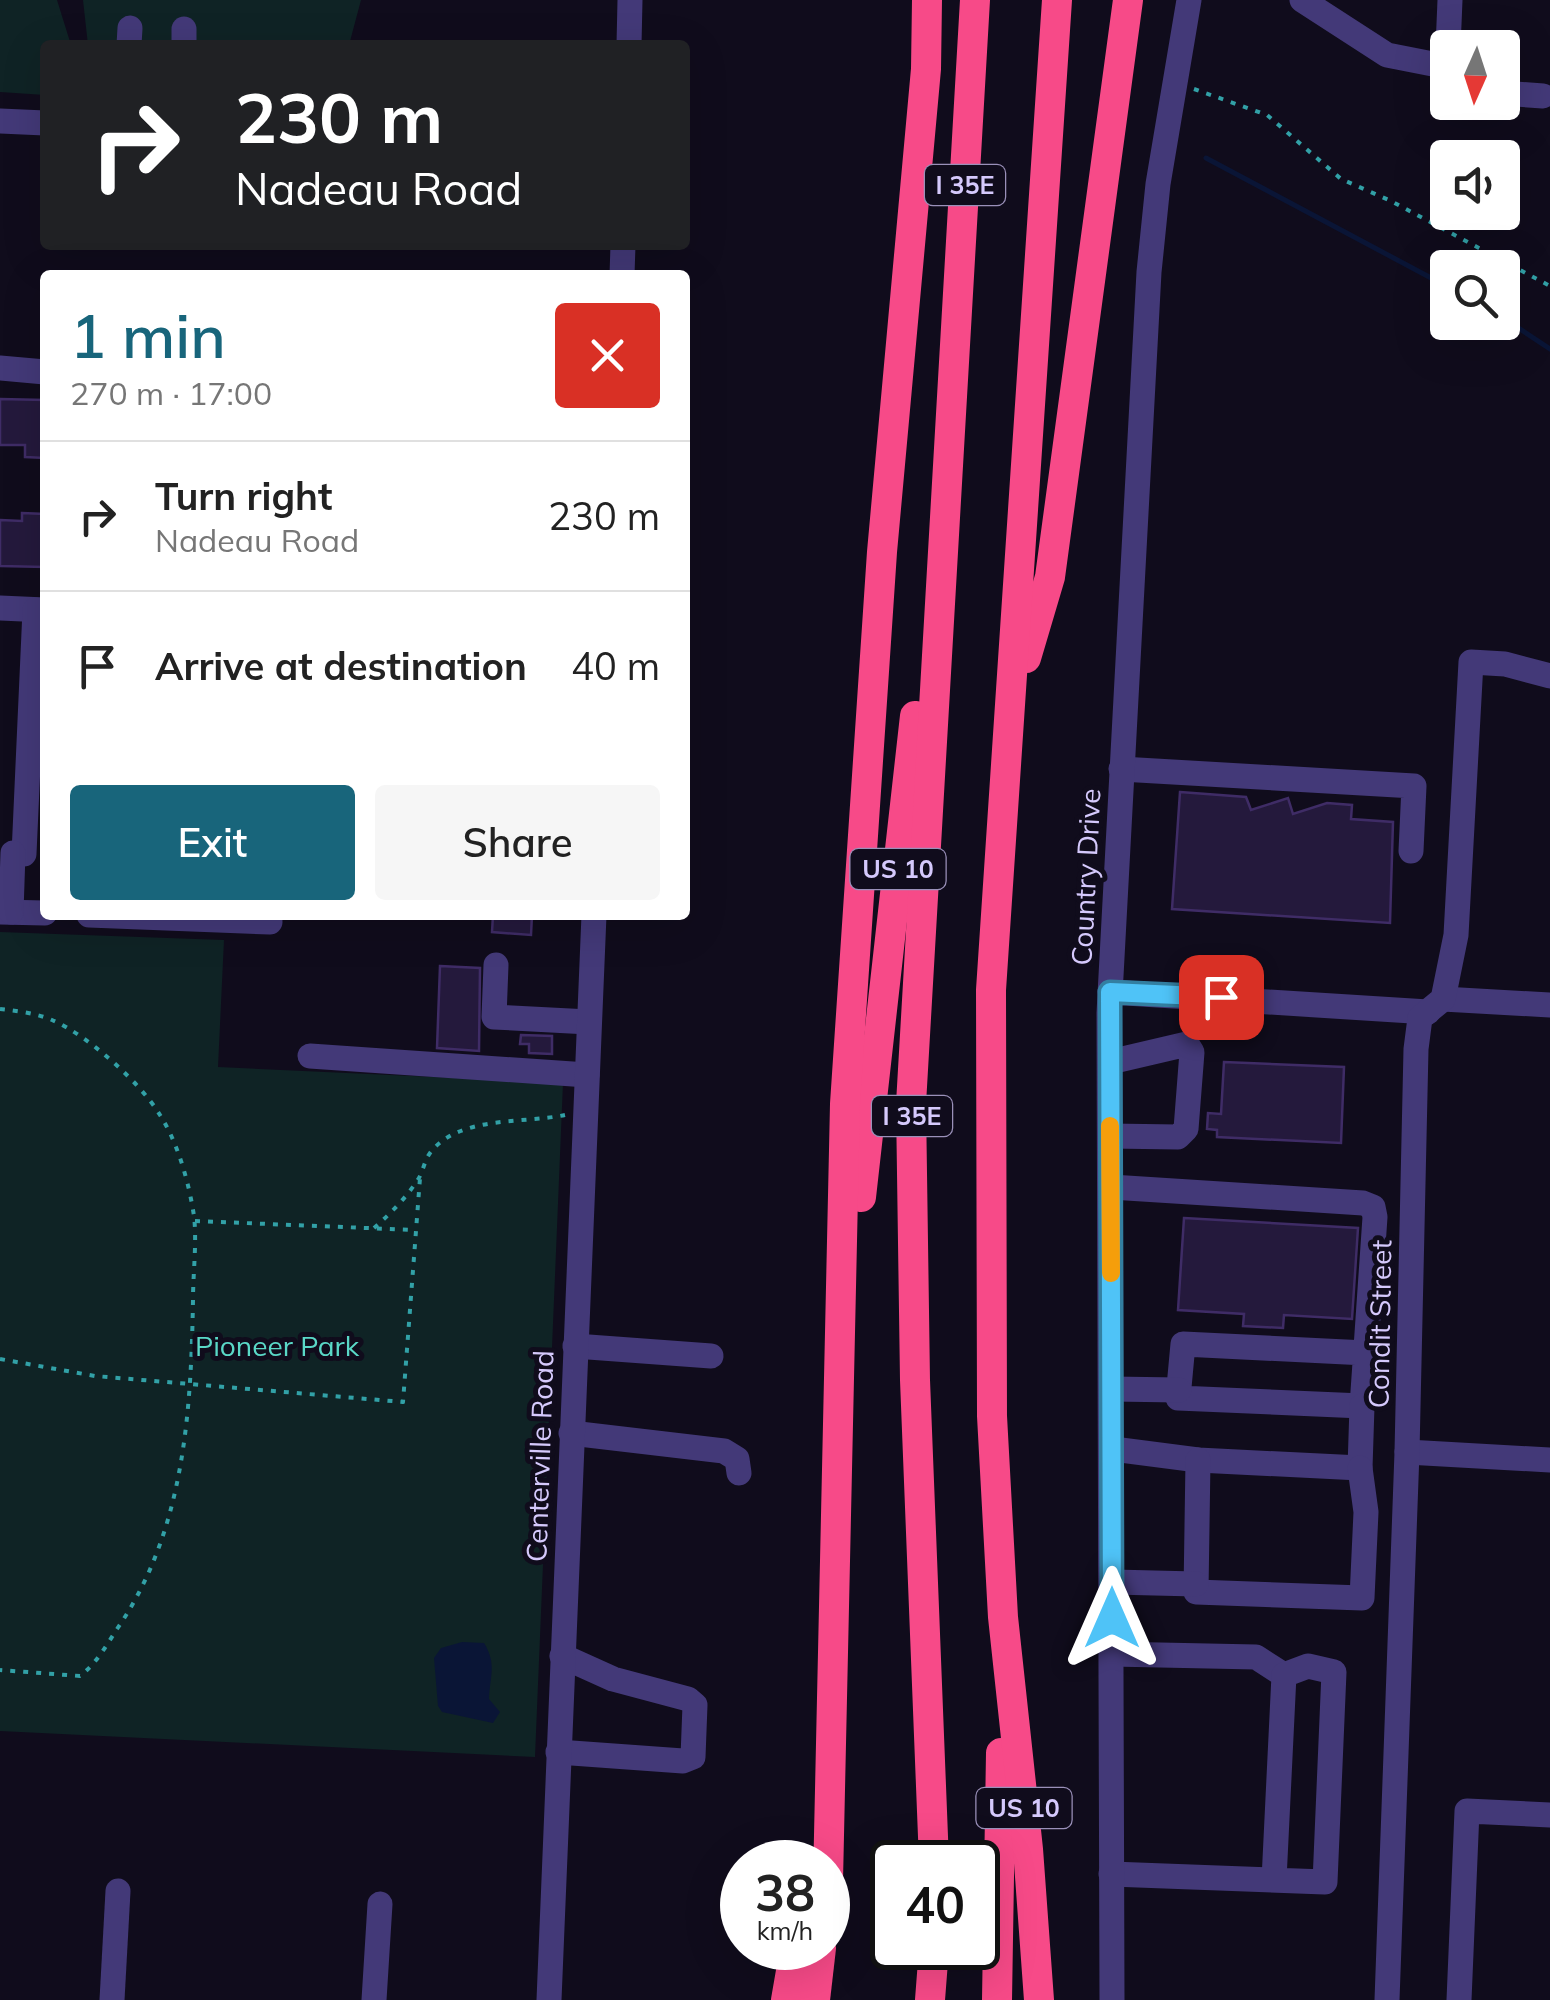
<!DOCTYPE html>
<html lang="en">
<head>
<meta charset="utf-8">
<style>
	body { margin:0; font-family:Mulish,sans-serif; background:#f6f6f6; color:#222; height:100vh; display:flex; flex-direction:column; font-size:38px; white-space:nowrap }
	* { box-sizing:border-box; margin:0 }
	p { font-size:32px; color:#767676 }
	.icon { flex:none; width:55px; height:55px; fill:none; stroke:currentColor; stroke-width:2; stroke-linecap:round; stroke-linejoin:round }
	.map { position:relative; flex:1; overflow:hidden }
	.panel { position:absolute; left:40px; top:270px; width:650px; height:650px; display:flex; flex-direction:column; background:#fff; border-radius:10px; box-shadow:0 10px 40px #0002 }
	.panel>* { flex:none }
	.top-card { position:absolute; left:40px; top:40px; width:650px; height:210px; border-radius:10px; box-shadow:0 10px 40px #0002; background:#202124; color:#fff; overflow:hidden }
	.needle { width:65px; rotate:183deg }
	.fabs { position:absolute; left:1430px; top:30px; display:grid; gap:20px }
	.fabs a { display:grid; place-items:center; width:90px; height:90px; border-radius:10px; background:#fff; box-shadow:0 10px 40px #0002; font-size:50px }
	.speed { position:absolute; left:720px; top:1840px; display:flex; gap:20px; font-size:50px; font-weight:700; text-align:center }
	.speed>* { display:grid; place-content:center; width:130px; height:130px; border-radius:50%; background:#fff; box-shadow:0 10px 40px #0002; line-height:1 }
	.speed small { font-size:25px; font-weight:400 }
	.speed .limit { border:5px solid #111; border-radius:15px; background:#fff; color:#111 }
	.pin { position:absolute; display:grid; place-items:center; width:85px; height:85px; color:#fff; margin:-42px; border-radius:20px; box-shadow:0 5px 15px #0006 }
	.me { position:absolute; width:110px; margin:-55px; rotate:0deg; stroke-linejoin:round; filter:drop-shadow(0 0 8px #0008) }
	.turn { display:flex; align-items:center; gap:35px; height:210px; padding:0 30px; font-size:45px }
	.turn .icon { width:130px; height:130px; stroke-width:2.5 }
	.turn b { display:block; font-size:70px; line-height:85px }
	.round { display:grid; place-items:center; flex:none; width:105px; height:105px; border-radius:10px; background:#f6f6f6 }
	.head { display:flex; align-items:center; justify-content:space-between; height:170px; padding:0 30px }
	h1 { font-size:60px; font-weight:600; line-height:75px; color:#18657b }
	.action { display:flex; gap:20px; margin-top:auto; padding:20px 30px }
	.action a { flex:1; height:115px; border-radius:10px; background:#18657b; color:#fff; font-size:40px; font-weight:600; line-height:115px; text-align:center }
	.action a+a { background:#f6f6f6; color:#222 }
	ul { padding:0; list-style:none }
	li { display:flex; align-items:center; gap:30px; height:150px; padding:0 30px; border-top:2px solid #e0e0e0 }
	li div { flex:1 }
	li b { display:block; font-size:38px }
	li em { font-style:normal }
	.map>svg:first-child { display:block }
	.green { fill:#0f2325 }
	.water { fill:#0a1536 }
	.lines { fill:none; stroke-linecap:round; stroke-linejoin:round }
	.stream { stroke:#0a1536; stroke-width:5 }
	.building { fill:#24193c; stroke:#3f2c66; stroke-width:2.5 }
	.path { stroke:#32a1a7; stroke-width:4; stroke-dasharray:5 8; stroke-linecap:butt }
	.minor { stroke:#433978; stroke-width:25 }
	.highway { stroke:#f74a88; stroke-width:30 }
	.route-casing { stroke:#337fa1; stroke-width:25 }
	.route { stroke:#4fc3f7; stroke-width:18 }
	.slow { stroke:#f59e0b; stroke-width:18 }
	.labels { text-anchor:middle; stroke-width:10; stroke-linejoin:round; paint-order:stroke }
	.shield { fill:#100c1c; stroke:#9a90b9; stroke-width:2.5 }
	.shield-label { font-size:25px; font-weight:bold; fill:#d5c9fc }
	.street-label { font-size:28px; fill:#d5c9fc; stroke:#100c1c }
	.park-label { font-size:28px; fill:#5ad8c7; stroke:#100c1c }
</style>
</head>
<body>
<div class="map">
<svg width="1550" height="2000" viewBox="0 0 1550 2000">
	<rect width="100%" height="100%" fill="#100c1c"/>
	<g class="green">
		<polygon points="0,0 57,0 71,45 45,45 45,95 0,92"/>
		<polygon points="83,0 361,0 349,45 88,45"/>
		<polygon points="0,932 224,940 218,1067 563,1083 535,1757 0,1731"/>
	</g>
	<path class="water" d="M462,1642L484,1643C497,1664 490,1676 489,1699L500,1712L493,1723L442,1712L438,1706L434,1658L441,1648Z"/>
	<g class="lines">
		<g class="stream">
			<polyline points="1206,158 1448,287"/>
			<polyline points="1502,317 1550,349"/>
		</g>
	</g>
	<g class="building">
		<polygon points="0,399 45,400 45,458 25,457 25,445 0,445"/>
		<polygon points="22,513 45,514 45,567 0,566 0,520 22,521"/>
		<polygon points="1180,792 1246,797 1251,810 1288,798 1293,814 1327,803 1352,805 1351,819 1393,822 1390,923 1172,909"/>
		<polygon points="493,915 532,915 531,935 492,932"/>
		<polygon points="440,966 480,968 479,1051 437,1048"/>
		<polygon points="521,1035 552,1036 552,1054 529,1053 529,1044 520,1044"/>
		<polygon points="1224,1062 1344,1067 1341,1143 1217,1137 1217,1130 1207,1129 1208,1113 1221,1114"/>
		<polygon points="1184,1218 1358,1228 1352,1319 1284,1315 1283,1328 1243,1326 1244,1314 1178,1310"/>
	</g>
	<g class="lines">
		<g class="path">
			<polyline points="1194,89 1267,115 1341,179 1391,201 1550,286"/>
			<path d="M0,1009C17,1011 36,1013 52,1020C87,1035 140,1082 160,1115C178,1143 189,1183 194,1216C197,1243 193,1272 193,1300C191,1414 184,1532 117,1629C106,1646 96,1664 80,1676L0,1670"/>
			<polyline points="195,1221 415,1230"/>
			<path d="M374,1228C390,1214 405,1199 417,1181C423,1173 424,1161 430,1153C459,1115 523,1124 565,1115"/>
			<polyline points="0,1359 95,1376 403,1402 420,1178"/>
		</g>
		<g class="minor">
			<polyline points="1302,0 1387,55 1448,67"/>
			<polyline points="129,45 130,28"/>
			<polyline points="184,45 184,29"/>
			<polyline points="629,45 630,0"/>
			<polyline points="1448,48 1450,0"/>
			<polyline points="1502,93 1543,96"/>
			<polyline points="0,121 45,123"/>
			<polyline points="622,275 623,245"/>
			<polyline points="0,368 45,372"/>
			<polyline points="0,608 45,610"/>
			<polyline points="1121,769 1414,786 1411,851"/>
			<polyline points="24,854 35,610"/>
			<polyline points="0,912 45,913"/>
			<polyline points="11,912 13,853"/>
			<polyline points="89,915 270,922"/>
			<polyline points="496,965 494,1017 589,1022"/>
			<polyline points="1110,992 1428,1012"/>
			<polyline points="1443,999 1550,1005"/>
			<polyline points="310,1056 587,1075"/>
			<polyline points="1110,1062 1187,1044 1192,1052 1186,1129 1178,1137 1110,1136"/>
			<polyline points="1111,1187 1363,1203 1373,1207 1375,1217 1362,1406 1178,1398 1183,1344 1366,1353"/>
			<polyline points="575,1346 711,1356"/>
			<polyline points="1112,1389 1179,1390"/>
			<polyline points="571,1433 724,1451 737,1459 739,1473"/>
			<polyline points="1113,1449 1198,1460 1360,1468 1362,1406"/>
			<polyline points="1407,1452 1550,1460"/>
			<polyline points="1198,1460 1196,1592 1362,1598 1366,1512 1360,1468"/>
			<polyline points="1113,1582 1196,1584"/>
			<polyline points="1112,1654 1256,1657 1284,1675"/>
			<polyline points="558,1752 683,1761 693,1757 695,1705 688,1699 613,1679 562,1656"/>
			<polyline points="1111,1874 1325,1882 1334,1672 1308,1666 1284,1675 1274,1880"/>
			<polyline points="112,2000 118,1891"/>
			<polyline points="374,2000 380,1904"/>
			<polyline points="549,2000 594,915"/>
			<polyline points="1112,2000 1109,1013 1149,272 1158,184 1189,0"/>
			<polyline points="1387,2000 1407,1452 1416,1049 1420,1018 1443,999 1456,935 1471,662 1505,664 1550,676"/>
			<polyline points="1459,2000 1467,1811 1550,1815"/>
		</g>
		<g class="highway">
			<polyline points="1026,658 1050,577 1128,0"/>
			<polyline points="861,1197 915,716"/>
			<polyline points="934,1862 915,1380 911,1104 975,0"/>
			<polyline points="828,1881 845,1104 882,552 926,69 927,0"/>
			<polyline points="786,2000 795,1948"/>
			<polyline points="815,2000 821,1948"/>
			<polyline points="930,2000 934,1948"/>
			<polyline points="997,2000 1001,1753"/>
			<polyline points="1039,2000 1028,1849 1003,1617 992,1416 991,990 1057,0"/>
		</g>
	</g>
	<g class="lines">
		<defs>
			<polyline id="route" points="1112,1618 1110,992 1221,997"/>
		</defs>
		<use href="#route" class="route-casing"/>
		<use href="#route" class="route"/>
		<polyline class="slow" points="1110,1126 1111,1273"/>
	</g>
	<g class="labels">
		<g class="shield">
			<rect x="925" y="165" width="80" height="40" rx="8"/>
			<rect x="850.5" y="849" width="95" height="40" rx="8"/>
			<rect x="872" y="1096" width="80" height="40" rx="8"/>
			<rect x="976.5" y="1788" width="95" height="40" rx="8"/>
		</g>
		<g class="shield-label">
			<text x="965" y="194">I 35E</text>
			<text x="898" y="878">US 10</text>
			<text x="912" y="1125">I 35E</text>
			<text x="1024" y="1817">US 10</text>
		</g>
		<g class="street-label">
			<text transform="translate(1086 877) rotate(-87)" y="10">Country Drive</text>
			<text transform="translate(1380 1324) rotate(-89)" y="10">Condit Street</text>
			<text transform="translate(540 1456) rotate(-88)" y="10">Centerville Road</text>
		</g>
		<g class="park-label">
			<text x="277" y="1356">Pioneer Park</text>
		</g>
	</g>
</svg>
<div class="fabs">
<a><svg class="needle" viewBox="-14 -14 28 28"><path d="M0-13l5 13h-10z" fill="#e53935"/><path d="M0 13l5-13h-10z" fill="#767676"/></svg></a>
<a><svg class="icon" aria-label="sound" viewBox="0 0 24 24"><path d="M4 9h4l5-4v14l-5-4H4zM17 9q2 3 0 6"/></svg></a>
<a><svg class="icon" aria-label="search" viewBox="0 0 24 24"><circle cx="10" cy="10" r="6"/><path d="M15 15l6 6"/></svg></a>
</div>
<div class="speed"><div>38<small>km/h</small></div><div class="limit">40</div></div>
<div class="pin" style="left:1221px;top:997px;background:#d93025"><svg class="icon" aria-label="arrive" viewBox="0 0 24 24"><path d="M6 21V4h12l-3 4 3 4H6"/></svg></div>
<svg class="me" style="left:1112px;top:1618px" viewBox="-20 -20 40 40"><path d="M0-17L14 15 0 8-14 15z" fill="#4fc3f7" stroke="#fff" stroke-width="4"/></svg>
<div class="top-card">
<div class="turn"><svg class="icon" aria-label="right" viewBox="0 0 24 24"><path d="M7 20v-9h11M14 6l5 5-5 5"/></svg><div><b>230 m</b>Nadeau Road</div></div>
</div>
<section class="panel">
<div class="head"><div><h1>1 min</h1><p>270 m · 17:00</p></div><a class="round" style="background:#d93025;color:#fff"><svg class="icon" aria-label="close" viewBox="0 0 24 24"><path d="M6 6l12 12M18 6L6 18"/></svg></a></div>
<ul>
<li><svg class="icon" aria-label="right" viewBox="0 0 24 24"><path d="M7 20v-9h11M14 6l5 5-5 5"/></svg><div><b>Turn right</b><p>Nadeau Road</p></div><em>230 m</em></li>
<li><svg class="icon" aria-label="arrive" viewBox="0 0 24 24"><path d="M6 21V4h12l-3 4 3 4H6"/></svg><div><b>Arrive at destination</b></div><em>40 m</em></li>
</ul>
<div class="action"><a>Exit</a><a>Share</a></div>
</section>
</div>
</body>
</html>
